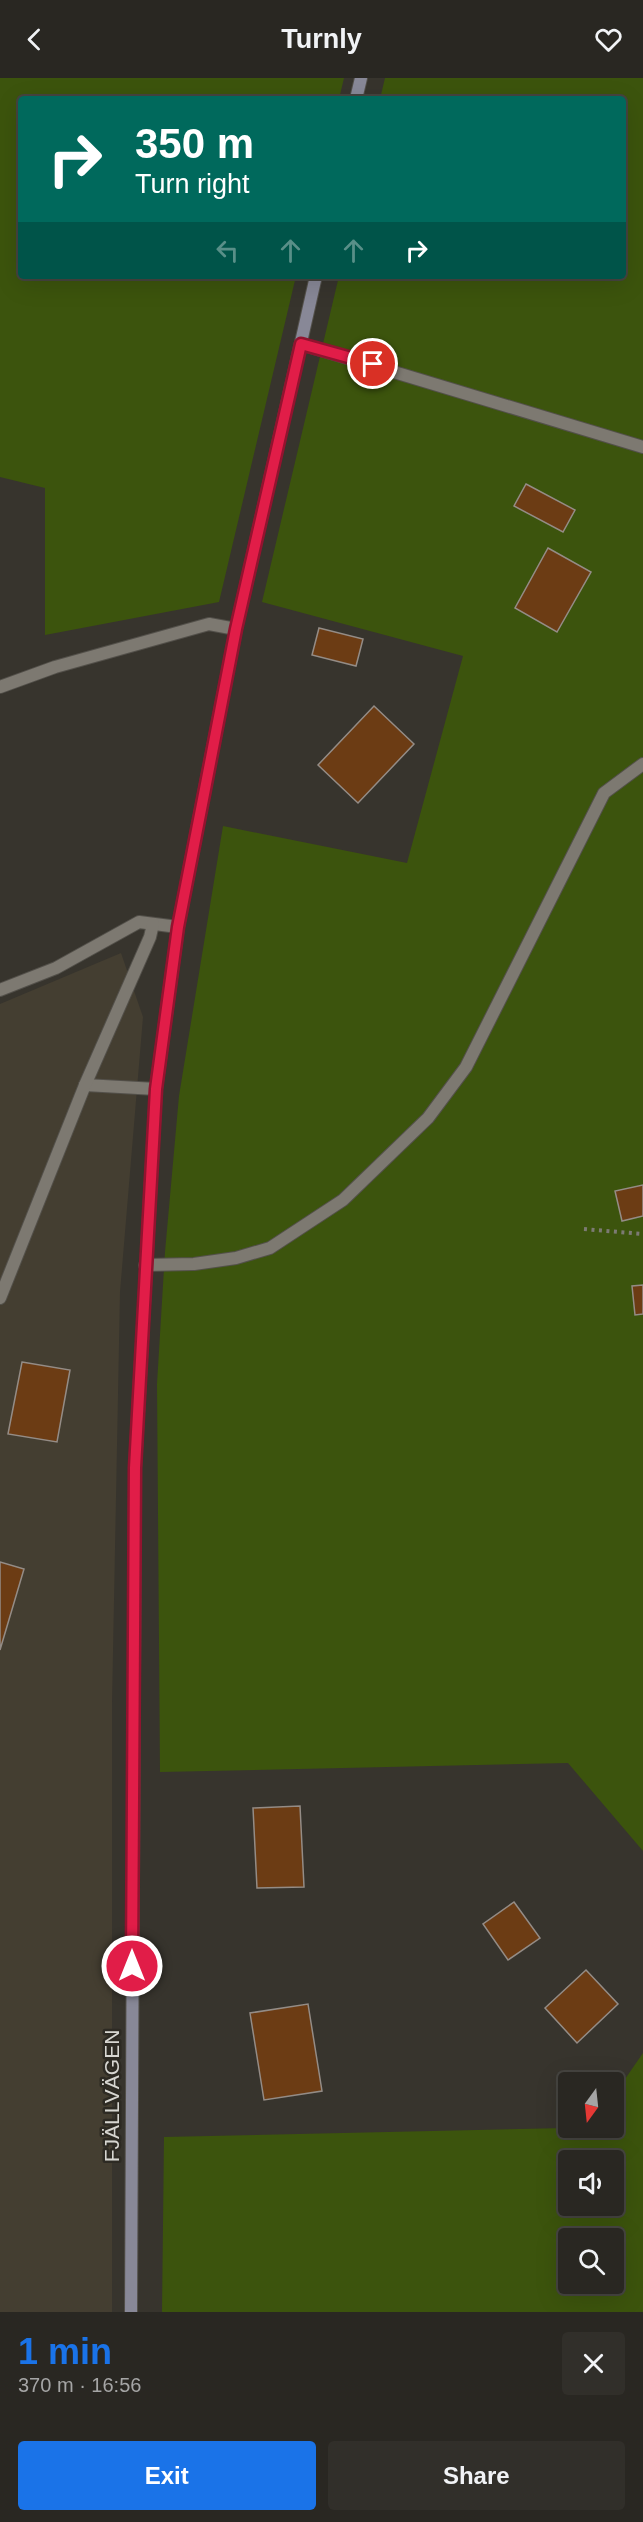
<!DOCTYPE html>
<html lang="en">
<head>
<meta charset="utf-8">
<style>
	body { margin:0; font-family:Helvetica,sans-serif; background:#312f2a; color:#f1f3f6; height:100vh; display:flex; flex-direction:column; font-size:22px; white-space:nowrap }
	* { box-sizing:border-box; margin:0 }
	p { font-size:20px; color:#a5a5a5 }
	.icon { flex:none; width:33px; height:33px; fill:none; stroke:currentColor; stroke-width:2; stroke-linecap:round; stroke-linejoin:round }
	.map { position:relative; height:2234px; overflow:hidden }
	.drawer { display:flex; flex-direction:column; background:#292722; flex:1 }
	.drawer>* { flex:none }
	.hud { position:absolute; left:18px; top:18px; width:608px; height:183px; border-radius:6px; box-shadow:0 6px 24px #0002,0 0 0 2px #454440; background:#00695c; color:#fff; overflow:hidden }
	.needle { width:39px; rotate:195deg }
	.buttons { position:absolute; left:558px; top:1994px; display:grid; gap:12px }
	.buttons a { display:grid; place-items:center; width:66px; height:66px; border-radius:6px; background:#292722; box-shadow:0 6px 24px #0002,0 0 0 2px #454440; font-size:30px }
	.pin { position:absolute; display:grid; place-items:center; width:51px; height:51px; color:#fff; margin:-26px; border:3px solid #fff; border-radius:50%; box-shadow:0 2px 6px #0007 }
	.me { position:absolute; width:66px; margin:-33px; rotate:0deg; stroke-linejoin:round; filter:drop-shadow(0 0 4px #0008) }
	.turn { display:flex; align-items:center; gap:21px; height:126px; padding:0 18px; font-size:27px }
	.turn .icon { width:78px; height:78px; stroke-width:2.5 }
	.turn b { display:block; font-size:42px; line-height:51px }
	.lanes { display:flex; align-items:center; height:57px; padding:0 18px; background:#0003; justify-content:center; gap:30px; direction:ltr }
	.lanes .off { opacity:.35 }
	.round { display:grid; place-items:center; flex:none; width:63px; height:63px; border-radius:6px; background:#312f2a }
	.summary { display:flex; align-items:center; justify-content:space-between; height:102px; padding:0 18px }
	h1 { font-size:36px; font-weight:700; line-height:45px; color:#1a73e8 }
	.button { display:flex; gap:12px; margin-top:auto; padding:12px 18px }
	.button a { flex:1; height:69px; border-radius:6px; background:#1a73e8; color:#fff; font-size:24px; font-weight:700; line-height:69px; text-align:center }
	.button a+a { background:#312f2a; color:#f1f3f6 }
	header { display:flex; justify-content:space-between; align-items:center; height:78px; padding:0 18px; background:#292722; font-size:27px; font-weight:700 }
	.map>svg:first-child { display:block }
	.built { fill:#443e31 }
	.green { fill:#3c540d; fill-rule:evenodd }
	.building { fill:#6c3c14; stroke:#948c86; stroke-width:1.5 }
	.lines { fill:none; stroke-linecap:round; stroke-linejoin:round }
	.lane-casing { stroke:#53504a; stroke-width:14 }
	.secondary-casing { stroke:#53504a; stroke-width:14 }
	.path { stroke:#7c7a73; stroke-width:4; stroke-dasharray:3 4.5; stroke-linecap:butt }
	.lane { stroke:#7d7971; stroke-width:12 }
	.secondary { stroke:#888897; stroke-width:12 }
	.route-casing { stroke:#92132f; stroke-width:15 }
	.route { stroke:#e11d48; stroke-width:10 }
	.labels { text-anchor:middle; stroke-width:5; stroke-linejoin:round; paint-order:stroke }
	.street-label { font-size:21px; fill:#d7d6d1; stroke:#2d2a23 }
</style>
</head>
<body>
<header><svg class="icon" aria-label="back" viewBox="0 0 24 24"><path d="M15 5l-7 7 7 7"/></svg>Turnly<svg class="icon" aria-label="heart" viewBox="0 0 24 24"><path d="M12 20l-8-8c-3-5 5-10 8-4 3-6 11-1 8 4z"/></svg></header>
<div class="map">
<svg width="643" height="2234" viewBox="0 0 643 2234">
	<rect width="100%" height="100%" fill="#37342d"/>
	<polygon class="built" points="121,875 143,939 120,1214 112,1625 112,2234 0,2234 0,926"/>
	<g class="green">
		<polygon points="0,0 344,0 339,21 21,21 21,198 296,198 219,524 45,557 45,410 0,399"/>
		<polygon points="385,0 643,0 643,1773 568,1685 160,1694 157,1306 165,1174 179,1018 223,748 407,785 463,578 262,524 339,198 622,198 622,21 380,21"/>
		<path d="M643,1975V2234H162L164,2059L614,2049V2017ZM568,2082H614V2127H568ZM568,2160H614V2205H568Z"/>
	</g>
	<g class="building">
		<polygon points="526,406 575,432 563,454 514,428"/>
		<polygon points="548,470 591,494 557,554 515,530"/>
		<polygon points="319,550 363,561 356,588 312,577"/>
		<polygon points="374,628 414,666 358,725 318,687"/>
		<polygon points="643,1107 643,1138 622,1143 615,1113"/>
		<polygon points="643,1207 643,1236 635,1237 632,1208"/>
		<polygon points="22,1284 70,1292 57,1364 8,1356"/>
		<polygon points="0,1484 24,1491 0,1572"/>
		<polygon points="300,1728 304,1809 257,1810 253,1730"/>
		<polygon points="514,1824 540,1860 508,1882 483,1846"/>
		<polygon points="586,1892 618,1926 577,1965 545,1930"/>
		<polygon points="308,1926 322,2013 264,2022 250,1935"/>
	</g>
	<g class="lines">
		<defs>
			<g id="lane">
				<polyline points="301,266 643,369"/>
				<polyline points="0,609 55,589 209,546 236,551"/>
				<polyline points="0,912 56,890 139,844 178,849"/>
				<polyline points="85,1007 156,1011"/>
				<polyline points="145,1187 194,1186 236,1180 270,1170 343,1122 428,1040 466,989 604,715 643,686"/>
				<polyline points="0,1220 85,1007 150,859 153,846"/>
			</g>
			<g id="secondary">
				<polyline points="356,21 361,0"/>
				<polyline points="131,2234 135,1390 156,1011 178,849 236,551 316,198"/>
			</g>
		</defs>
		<use href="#lane" class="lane-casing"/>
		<use href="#secondary" class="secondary-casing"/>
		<polyline class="path" points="584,1151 643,1156"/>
		<use href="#lane" class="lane"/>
		<use href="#secondary" class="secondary"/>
	</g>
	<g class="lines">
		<defs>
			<polyline id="route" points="132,1888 135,1390 156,1011 178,849 205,711 236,551 301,266 373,286"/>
		</defs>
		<use href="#route" class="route-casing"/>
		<use href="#route" class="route"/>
	</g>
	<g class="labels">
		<g class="street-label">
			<text transform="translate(112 2018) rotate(-90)" y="7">FJÄLLVÄGEN</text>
		</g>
	</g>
</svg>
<div class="buttons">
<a><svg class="needle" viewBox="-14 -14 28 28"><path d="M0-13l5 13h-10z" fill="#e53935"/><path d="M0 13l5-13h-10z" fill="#a5a5a5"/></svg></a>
<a><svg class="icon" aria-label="sound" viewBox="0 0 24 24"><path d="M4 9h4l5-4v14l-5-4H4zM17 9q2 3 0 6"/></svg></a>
<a><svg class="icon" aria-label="search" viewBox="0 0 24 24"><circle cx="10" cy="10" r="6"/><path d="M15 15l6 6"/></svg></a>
</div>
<div class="pin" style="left:373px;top:286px;background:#d93025"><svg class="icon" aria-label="arrive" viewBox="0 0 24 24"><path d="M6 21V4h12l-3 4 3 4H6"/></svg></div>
<svg class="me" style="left:132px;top:1888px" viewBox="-20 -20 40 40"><circle r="17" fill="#e11d48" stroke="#fff" stroke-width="3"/><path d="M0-11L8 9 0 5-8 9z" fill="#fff"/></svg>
<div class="hud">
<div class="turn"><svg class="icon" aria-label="right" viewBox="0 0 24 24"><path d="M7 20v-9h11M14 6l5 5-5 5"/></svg><div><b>350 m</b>Turn right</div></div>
<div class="lanes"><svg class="icon off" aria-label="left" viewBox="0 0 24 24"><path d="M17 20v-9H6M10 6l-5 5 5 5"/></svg><svg class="icon off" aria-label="ahead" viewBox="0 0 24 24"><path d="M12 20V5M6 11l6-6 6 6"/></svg><svg class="icon off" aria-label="ahead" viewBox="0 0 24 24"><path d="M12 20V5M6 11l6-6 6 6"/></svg><svg class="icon" aria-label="right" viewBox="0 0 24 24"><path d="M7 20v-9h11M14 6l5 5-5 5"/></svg></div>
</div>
</div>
<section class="drawer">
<div class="summary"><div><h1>1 min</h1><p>370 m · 16:56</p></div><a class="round"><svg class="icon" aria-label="close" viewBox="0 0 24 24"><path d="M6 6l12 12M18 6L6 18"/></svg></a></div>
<div class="button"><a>Exit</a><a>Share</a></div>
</section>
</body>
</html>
